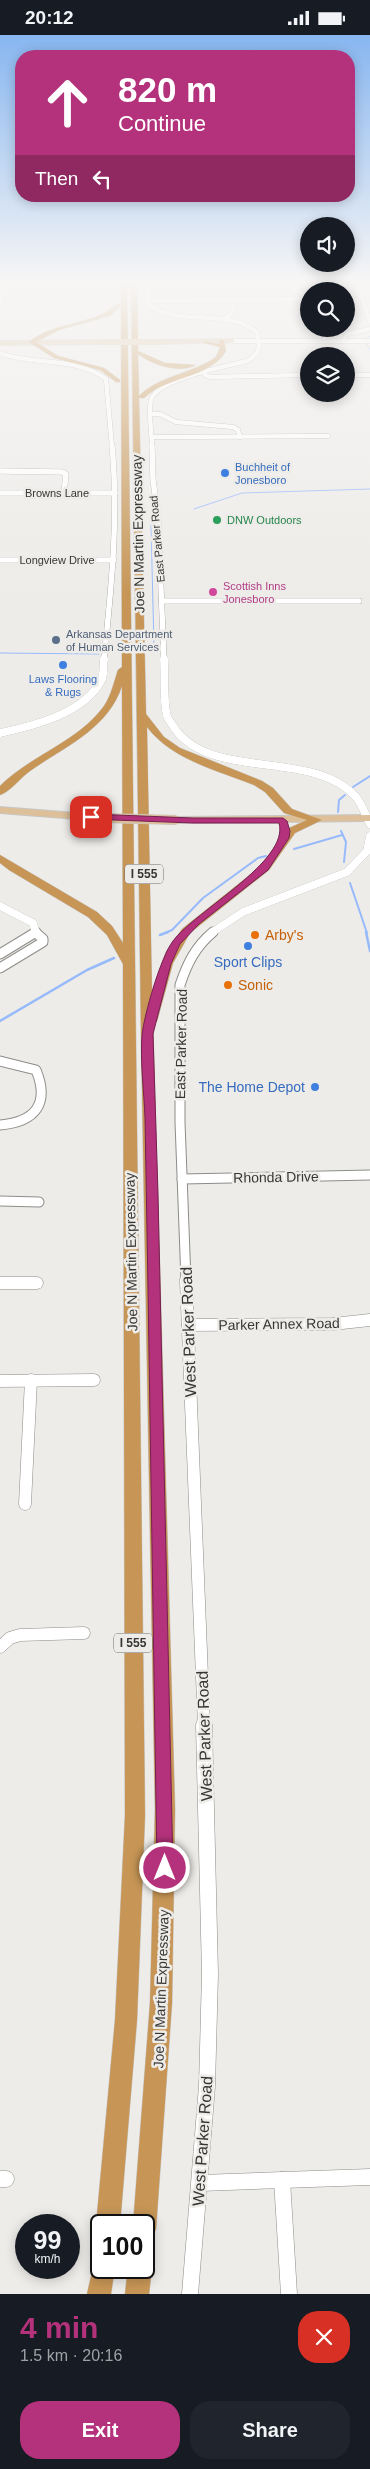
<!DOCTYPE html>
<html lang="en">
<head>
<meta charset="utf-8">
<style>
	body { margin:0; font-family:Arial,sans-serif; background:#20242c; color:#f1f3f6; height:100vh; display:flex; flex-direction:column; font-size:19px; white-space:nowrap }
	* { box-sizing:border-box; margin:0 }
	p { font-size:16px; color:#9ea1a6 }
	.icon { flex:none; width:28px; height:28px; fill:none; stroke:currentColor; stroke-width:2; stroke-linecap:round; stroke-linejoin:round }
	.map { position:relative; height:2259px; overflow:hidden }
	.panel { display:flex; flex-direction:column; background:#171b24; flex:1 }
	.panel>* { flex:none }
	.top-card { position:absolute; left:15px; top:15px; width:340px; height:152px; border-radius:20px; box-shadow:0 2px 12px #0003; background:#b4327b; color:#fff; overflow:hidden }
	.tools { position:absolute; left:300px; top:182px; display:grid; gap:10px }
	.tools a { display:grid; place-items:center; width:55px; height:55px; border-radius:50%; background:#171b24; box-shadow:0 2px 12px #0003; font-size:25px }
	.speed { position:absolute; left:15px; top:2179px; display:flex; gap:10px; font-size:25px; font-weight:700; text-align:center }
	.speed>* { display:grid; place-content:center; width:65px; height:65px; border-radius:50%; background:#171b24; box-shadow:0 2px 12px #0003; line-height:1 }
	.speed small { font-size:12px; font-weight:400 }
	.speed .limit { border:2px solid #111; border-radius:8px; background:#fff; color:#111 }
	.pin { position:absolute; display:grid; place-items:center; width:42px; height:42px; color:#fff; margin:-21px; border-radius:10px; box-shadow:0 2px 8px #0006 }
	.me { position:absolute; width:55px; margin:-28px; rotate:0deg; stroke-linejoin:round; filter:drop-shadow(0 0 4px #0008) }
	.turn { display:flex; align-items:center; gap:18px; height:105px; padding:0 20px; font-size:22px }
	.turn .icon { width:65px; height:65px; stroke-width:2.5 }
	.turn b { display:block; font-size:35px; line-height:42px }
	.then { display:flex; align-items:center; height:48px; padding:0 20px; background:#0003; gap:10px; font-size:19px }
	.round { display:grid; place-items:center; flex:none; width:52px; height:52px; border-radius:20px; background:#20242c }
	.summary { display:flex; align-items:center; justify-content:space-between; height:85px; padding:0 20px }
	h1 { font-size:30px; font-weight:600; line-height:38px; color:#b4327b }
	.action { display:flex; gap:10px; margin-top:auto; padding:10px 20px }
	.action a { flex:1; height:58px; border-radius:20px; background:#b4327b; color:#fff; font-size:20px; font-weight:600; line-height:58px; text-align:center }
	.action a+a { background:#20242c; color:#f1f3f6 }
	.status { display:flex; justify-content:space-between; align-items:center; height:35px; padding:0 25px; background:#171b24; direction:ltr }
	.status svg { height:14px; fill:currentColor }
	.map>svg:first-child { display:block }
	.lines { fill:none; stroke-linecap:round; stroke-linejoin:round }
	.stream-far2 { stroke:#97bafb; stroke-width:1 }
	.stream-far1 { stroke:#97bafb; stroke-width:2 }
	.stream { stroke:#97bafb; stroke-width:2.5 }
	.minor-far5-casing { stroke:#8e8c89; stroke-width:5 }
	.minor-far4-casing { stroke:#8e8c89; stroke-width:6 }
	.minor-far3-casing { stroke:#8e8c89; stroke-width:8 }
	.minor-far2-casing { stroke:#8e8c89; stroke-width:11 }
	.minor-far1-casing { stroke:#8e8c89; stroke-width:13 }
	.minor-casing { stroke:#8e8c89; stroke-width:17 }
	.major-casing { stroke:#c7c7c6; stroke-width:2 }
	.highway-casing { stroke:#c7c7c6; stroke-width:1 }
	.minor-far5 { stroke:#fff; stroke-width:4.5 }
	.minor-far4 { stroke:#fff; stroke-width:5.5 }
	.minor-far3 { stroke:#fff; stroke-width:8 }
	.minor-far2 { stroke:#fff; stroke-width:9 }
	.minor-far1 { stroke:#fff; stroke-width:12 }
	.minor { stroke:#fff; stroke-width:16 }
	.major { fill:#ddc09a; fill-rule:evenodd }
	.highway { fill:#c79656; fill-rule:evenodd }
	.major-bridge-far1-casing { stroke:#c7c7c6; stroke-width:6; stroke-linecap:butt }
	.major-bridge-casing { stroke:#c7c7c6; stroke-width:10; stroke-linecap:butt }
	.major-bridge-far1 { stroke:#ddc09a; stroke-width:5.5 }
	.major-bridge { stroke:#ddc09a; stroke-width:9 }
	.route { fill:#b4327b; stroke:#752050 }
	.shop-dot { fill:#3f7fe0; stroke:#eeece9; stroke-width:2 }
	.leisure-dot { fill:#2e9e5b; stroke:#eeece9; stroke-width:2 }
	.hotel-dot { fill:#d1479c; stroke:#eeece9; stroke-width:2 }
	.service-dot { fill:#5c6f8a; stroke:#eeece9; stroke-width:2 }
	.food-dot { fill:#e8710a; stroke:#eeece9; stroke-width:2 }
	.labels { text-anchor:middle; stroke-width:5; stroke-linejoin:round; paint-order:stroke }
	.far-shop-label { font-size:11px; fill:#366cbe; stroke:#eeece9; text-anchor:start }
	.far-street-label { font-size:11px; fill:#373635; stroke:#eeece9 }
	.far-leisure-label { font-size:11px; fill:#27864d; stroke:#eeece9; text-anchor:start }
	.far-hotel-label { font-size:11px; fill:#b23c85; stroke:#eeece9; text-anchor:start }
	.far-service-label { font-size:11px; fill:#4e5e75; stroke:#eeece9; text-anchor:start }
	.shield { fill:#eeece9; stroke:#6e6d6b; stroke-width:1 }
	.shield-label { font-size:12px; font-weight:bold; fill:#373635 }
	.street-label { font-size:14px; fill:#373635; stroke:#eeece9 }
	.food-label { font-size:14px; fill:#c56008; stroke:#eeece9; text-anchor:start }
	.shop-label { font-size:14px; fill:#366cbe; stroke:#eeece9 }
	.near-street-label { font-size:16px; fill:#373635; stroke:#eeece9 }
</style>
</head>
<body>
<div class="status"><b>20:12</b><svg viewBox="0 0 49 12"><path d="M0 12V9h3v3zM5 12V6h3v6zM10 12V3h3v9zM15 12V0h3v12zM26 1h20v11H26zM47 4h2v5h-2z"/></svg></div>
<div class="map">
<svg width="370" height="2259" viewBox="0 0 370 2259">
	<rect width="100%" height="100%" fill="#eeece9"/>
	<g class="lines">
		<g class="stream-far2">
			<polyline points="364,305 370,301"/>
			<polyline points="366,308 370,315"/>
			<polyline points="194,474 242,458 370,454"/>
			<polyline points="151,490 154,612"/>
			<polyline points="0,618 99,619"/>
		</g>
		<g class="stream-far1">
			<polyline points="353,752 370,741"/>
			<polyline points="338,777 339,765 345,760"/>
			<polyline points="341,796 346,807 344,827"/>
			<polyline points="294,814 342,800"/>
			<polyline points="350,848 367,898"/>
			<polyline points="165,898 172,895 203,863 258,823 266,821"/>
		</g>
		<g class="stream">
			<polyline points="366,897 370,916"/>
			<polyline points="160,900 168,897"/>
			<polyline points="0,986 87,935 114,923"/>
		</g>
		<defs>
			<g id="minor-far5">
				<path d="M147,244L148,269C180,293 225,272 257,297C260,312 261,318 247,326C228,331 156,344 151,365C148,376 152,399 152,412"/>
				<polyline points="291,244 294,254 309,263"/>
				<polyline points="0,252 102,251"/>
				<polyline points="346,259 370,259"/>
				<polyline points="360,259 370,286"/>
				<polyline points="148,266 309,264"/>
				<polyline points="0,269 2,261 16,244"/>
				<polyline points="224,285 234,275 233,266"/>
				<polyline points="321,294 325,306"/>
				<polyline points="233,306 370,306"/>
				<polyline points="343,306 347,299 370,294"/>
				<path d="M0,318C35,331 75,321 106,344L112,412"/>
				<polyline points="205,340 210,342 309,340"/>
				<polyline points="346,340 370,340"/>
				<polyline points="151,379 160,379 176,387 233,392 238,395 240,402"/>
				<polyline points="152,402 328,401"/>
			</g>
			<g id="minor-far4">
				<polyline points="152,411 153,445 158,481 164,625"/>
				<polyline points="0,436 62,437 66,439 64,458"/>
				<polyline points="0,458 115,458"/>
				<polyline points="0,525 114,525"/>
				<polyline points="162,566 359,566"/>
				<path d="M104,625C111,554 119,483 112,411"/>
			</g>
			<g id="minor-far3">
				<path d="M164,624C165,640 163,666 167,681C168,685 173,690 175,694C212,746 314,714 356,762C362,769 366,781 370,789"/>
				<path d="M0,698C33,691 86,678 102,644C104,638 103,630 104,624"/>
				<polyline points="0,871 33,888 36,898"/>
				<polyline points="211,898 243,877 347,837 367,816 370,801"/>
			</g>
			<g id="minor-far2">
				<polyline points="0,919 36,897"/>
				<polyline points="0,933 43,907 43,904 36,898"/>
				<path d="M0,1026L36,1035C50,1069 35,1087 0,1090"/>
				<polyline points="182,1144 370,1140"/>
				<polyline points="0,1166 39,1167"/>
				<path d="M186,1246L180,1087V950C187,929 195,912 213,897"/>
			</g>
			<g id="minor-far1">
				<polyline points="186,1245 204,1691"/>
				<polyline points="0,1248 37,1248"/>
				<polyline points="188,1290 333,1289 370,1285"/>
				<polyline points="0,1346 94,1345"/>
				<polyline points="25,1469 31,1345"/>
				<polyline points="0,1612 10,1603 20,1600 84,1598"/>
			</g>
			<g id="minor">
				<polyline points="0,2144 6,2144"/>
				<polyline points="282,2145 289,2259"/>
				<polyline points="200,2148 370,2142"/>
				<polyline points="190,2259 207,2051 210,1939 204,1690"/>
			</g>
			<g id="major">
				<polygon points="233,304 235,307 160,309 157,307 160,305"/>
				<polygon points="0,306 103,305 106,307 103,309 0,310"/>
				<polygon points="0,772 102,780 107,783 102,786 0,778"/>
				<polygon points="370,780 370,786 176,788 171,785 176,782"/>
			</g>
			<g id="highway">
				<path d="M121,244H127L145,1780L137,1985L120,2190H101V2199L96,2190L115,1985L125,1780L123,929L107,900L88,882L9,835L0,828V820L97,877L112,891L123,908L122,651C107,695 65,711 30,736C21,742 10,757 0,760V751C31,720 78,707 104,671C111,661 114,647 118,635L122,632L121,271L110,281L59,295L36,307L58,321L104,333L120,345V347H116L100,335L54,323L29,307C55,286 93,291 117,269H121Z"/>
				<path d="M131,244H137L138,316L165,328L196,330C180,339 152,330 138,319L139,361C160,340 192,339 216,322L220,312L204,308V306L219,309L220,305H224L226,316C209,344 167,341 144,363H139L146,679L164,702L180,713L262,746L273,753L292,774L322,785L295,798L269,835L190,898L173,928L157,986L153,989L175,1774L172,1968L156,2194L152,2202L144,2206V2190H133L150,1968L155,1774L141,999ZM147,692C172,725 217,735 254,750L265,757L284,778L307,785L287,794L261,831L182,894L166,917L152,958Z"/>
				<polygon points="101,2221 101,2232 115,2232 111,2259 87,2259 95,2224"/>
				<polygon points="144,2222 148,2224 152,2232 149,2259 125,2259 128,2232 144,2232"/>
			</g>
		</defs>
		<use href="#minor-far5" class="minor-far5-casing"/>
		<use href="#minor-far4" class="minor-far4-casing"/>
		<use href="#minor-far3" class="minor-far3-casing"/>
		<use href="#minor-far2" class="minor-far2-casing"/>
		<use href="#minor-far1" class="minor-far1-casing"/>
		<use href="#minor" class="minor-casing"/>
		<use href="#major" class="major-casing"/>
		<use href="#highway" class="highway-casing"/>
		<use href="#minor-far5" class="minor-far5"/>
		<use href="#minor-far4" class="minor-far4"/>
		<use href="#minor-far3" class="minor-far3"/>
		<use href="#minor-far2" class="minor-far2"/>
		<use href="#minor-far1" class="minor-far1"/>
		<use href="#minor" class="minor"/>
		<use href="#major" class="major"/>
		<use href="#highway" class="highway"/>
		<defs>
			<polyline id="major-bridge-far1" points="103,307 160,307"/>
			<polyline id="major-bridge" points="102,783 176,785"/>
		</defs>
		<use href="#major-bridge-far1" class="major-bridge-far1-casing"/>
		<use href="#major-bridge" class="major-bridge-casing"/>
		<use href="#major-bridge-far1" class="major-bridge-far1"/>
		<use href="#major-bridge" class="major-bridge"/>
	</g>
	<linearGradient id="sky" x2="0" y2="1"><stop stop-color="#87b6f0"/><stop offset="0.44" stop-color="#f7f6f5"/><stop offset="1" stop-color="#f7f6f5" stop-opacity="0"/></linearGradient>
	<rect width="370" height="560" fill="url(#sky)"/>
	<path class="route" d="M91,779L193,783H283L287,786L290,796L289,803L268,835L199,889L180,909L171,929L153,999L158,1159L173,1833L171,1839L165,1842L159,1839L157,1833C154,1640 151,1447 148,1254C147,1197 146,1140 145,1083C144,1056 140,1027 142,1000C144,980 161,921 173,906C195,876 290,826 279,788H193L88,784V780Z"/>
	<g class="shop-dot">
		<circle cx="225" cy="438" r="5"/>
		<circle cx="63" cy="630" r="5"/>
		<circle cx="248" cy="911" r="5"/>
		<circle cx="315" cy="1052" r="5"/>
	</g>
	<circle class="leisure-dot" cx="217" cy="485" r="5"/>
	<circle class="hotel-dot" cx="213" cy="557" r="5"/>
	<circle class="service-dot" cx="56" cy="605" r="5"/>
	<g class="food-dot">
		<circle cx="255" cy="900" r="5"/>
		<circle cx="228" cy="950" r="5"/>
	</g>
	<g class="labels">
		<g class="far-shop-label">
			<text x="235" y="436">Buchheit of<tspan x="235" dy="13">Jonesboro</tspan></text>
			<text x="63" y="648" text-anchor="middle">Laws Flooring<tspan x="63" dy="13">&amp; Rugs</tspan></text>
		</g>
		<g class="far-street-label">
			<text x="57" y="462">Browns Lane</text>
			<text transform="translate(157 504) rotate(-95)" y="4">East Parker Road</text>
			<text x="57" y="529">Longview Drive</text>
		</g>
		<g class="far-leisure-label">
			<text x="227" y="489">DNW Outdoors</text>
		</g>
		<g class="far-hotel-label">
			<text x="223" y="555">Scottish Inns<tspan x="223" dy="13">Jonesboro</tspan></text>
		</g>
		<g class="far-service-label">
			<text x="66" y="603">Arkansas Department<tspan x="66" dy="13">of Human Services</tspan></text>
		</g>
		<g class="shield">
			<rect x="125" y="829.5" width="38" height="19" rx="4"/>
			<rect x="114" y="1598.5" width="38" height="19" rx="4"/>
		</g>
		<g class="shield-label">
			<text x="144" y="843">I 555</text>
			<text x="133" y="1612">I 555</text>
		</g>
		<g class="street-label">
			<text transform="translate(138 499) rotate(-91)" y="5">Joe N Martin Expressway</text>
			<text transform="translate(181 1009) rotate(-89)" y="5">East Parker Road</text>
			<text transform="translate(276 1142) rotate(-1)" y="5">Rhonda Drive</text>
			<text transform="translate(131 1217) rotate(-91)" y="5">Joe N Martin Expressway</text>
			<text transform="translate(279 1289) rotate(-1)" y="5">Parker Annex Road</text>
			<text transform="translate(161 1954) rotate(-88)" y="5">Joe N Martin Expressway</text>
		</g>
		<g class="food-label">
			<text x="265" y="905">Arby's</text>
			<text x="238" y="955">Sonic</text>
		</g>
		<g class="shop-label">
			<text x="248" y="932">Sport Clips</text>
			<text x="305" y="1057" text-anchor="end">The Home Depot</text>
		</g>
		<g class="near-street-label">
			<text transform="translate(188 1297) rotate(-92)" y="6">West Parker Road</text>
			<text transform="translate(204 1701) rotate(-92)" y="6">West Parker Road</text>
			<text transform="translate(202 2106) rotate(-86)" y="6">West Parker Road</text>
		</g>
	</g>
</svg>
<div class="tools">
<a><svg class="icon" aria-label="sound" viewBox="0 0 24 24"><path d="M4 9h4l5-4v14l-5-4H4zM17 9q2 3 0 6"/></svg></a>
<a><svg class="icon" aria-label="search" viewBox="0 0 24 24"><circle cx="10" cy="10" r="6"/><path d="M15 15l6 6"/></svg></a>
<a><svg class="icon" aria-label="layers" viewBox="0 0 24 24"><path d="M12 4l9 5-9 5-9-5zM3 14l9 5 9-5"/></svg></a>
</div>
<div class="speed"><div>99<small>km/h</small></div><div class="limit">100</div></div>
<div class="pin" style="left:91px;top:782px;background:#d93025"><svg class="icon" aria-label="arrive" viewBox="0 0 24 24"><path d="M6 21V4h12l-3 4 3 4H6"/></svg></div>
<svg class="me" style="left:165px;top:1833px" viewBox="-20 -20 40 40"><circle r="17" fill="#b4327b" stroke="#fff" stroke-width="3"/><path d="M0-11L8 9 0 5-8 9z" fill="#fff"/></svg>
<div class="top-card">
<div class="turn"><svg class="icon" aria-label="ahead" viewBox="0 0 24 24"><path d="M12 20V5M6 11l6-6 6 6"/></svg><div><b>820 m</b>Continue</div></div>
<div class="then">Then<svg class="icon" aria-label="left" viewBox="0 0 24 24"><path d="M17 20v-9H6M10 6l-5 5 5 5"/></svg></div>
</div>
</div>
<section class="panel">
<div class="summary"><div><h1>4 min</h1><p>1.5 km · 20:16</p></div><a class="round" style="background:#d93025;color:#fff"><svg class="icon" aria-label="close" viewBox="0 0 24 24"><path d="M6 6l12 12M18 6L6 18"/></svg></a></div>
<div class="action"><a>Exit</a><a>Share</a></div>
</section>
</body>
</html>
